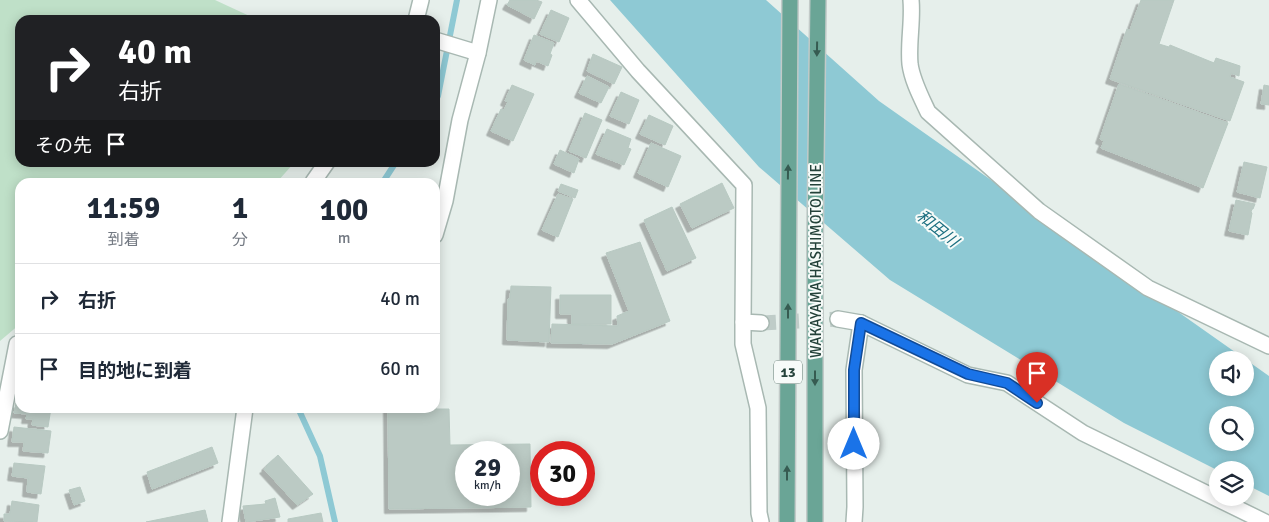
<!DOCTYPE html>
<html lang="ja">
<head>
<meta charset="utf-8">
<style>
	body { margin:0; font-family:Signika,"Noto Sans JP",sans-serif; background:#f6f6f7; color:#1f2937; height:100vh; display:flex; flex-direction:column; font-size:19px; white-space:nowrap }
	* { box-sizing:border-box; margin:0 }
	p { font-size:16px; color:#747a83 }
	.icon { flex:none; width:28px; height:28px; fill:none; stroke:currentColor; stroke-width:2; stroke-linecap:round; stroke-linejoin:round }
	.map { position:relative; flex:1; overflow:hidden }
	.sheet { position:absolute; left:15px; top:178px; width:425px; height:235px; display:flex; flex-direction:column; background:#fff; border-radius:15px; box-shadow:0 2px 12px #0003 }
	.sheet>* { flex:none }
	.guide { position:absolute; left:15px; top:15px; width:425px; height:152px; border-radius:15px; box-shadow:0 2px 12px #0003; background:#202124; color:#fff; overflow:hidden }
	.controls { position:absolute; left:1209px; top:351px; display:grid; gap:10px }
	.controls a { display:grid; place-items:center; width:45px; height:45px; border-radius:50%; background:#fff; box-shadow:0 2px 12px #0003; font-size:25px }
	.speed { position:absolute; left:455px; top:441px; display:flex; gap:10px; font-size:25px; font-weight:700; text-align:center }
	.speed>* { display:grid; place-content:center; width:65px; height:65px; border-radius:50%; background:#fff; box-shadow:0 2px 12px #0003; line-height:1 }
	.speed small { font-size:12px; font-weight:400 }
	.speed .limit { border:8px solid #d22; background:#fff; color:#111 }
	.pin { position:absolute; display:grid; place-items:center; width:42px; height:42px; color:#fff; margin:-51px -21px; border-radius:50% 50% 50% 0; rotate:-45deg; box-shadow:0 0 5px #0007 }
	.pin .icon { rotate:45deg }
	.me { position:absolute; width:55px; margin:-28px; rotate:0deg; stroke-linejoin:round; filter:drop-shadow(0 0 4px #0008) }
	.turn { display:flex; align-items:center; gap:18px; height:105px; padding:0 20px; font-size:22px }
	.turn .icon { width:65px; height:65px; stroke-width:2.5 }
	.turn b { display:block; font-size:35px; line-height:42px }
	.then { display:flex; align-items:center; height:48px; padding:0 20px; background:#0003; gap:10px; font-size:19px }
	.eta { display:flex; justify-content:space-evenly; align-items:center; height:85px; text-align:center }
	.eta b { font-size:30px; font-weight:700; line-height:35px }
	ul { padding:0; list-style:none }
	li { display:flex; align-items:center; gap:15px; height:70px; padding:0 20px; border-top:1px solid #e0e1e3 }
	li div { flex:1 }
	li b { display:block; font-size:19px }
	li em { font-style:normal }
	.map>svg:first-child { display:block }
	.green { fill:#bfe0c8 }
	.water { fill:#8ec9d4; fill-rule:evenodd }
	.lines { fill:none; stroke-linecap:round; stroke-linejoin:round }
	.stream { stroke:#8ec9d4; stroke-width:6 }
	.building { fill:#bbcac4; stroke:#b8c9c2; fill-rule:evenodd; filter:url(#shadow) }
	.minor-tunnel { stroke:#bfccc8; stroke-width:15; stroke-dasharray:15 8; stroke-linecap:butt }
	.minor-casing { stroke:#a8b8b2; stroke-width:18 }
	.tertiary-casing { stroke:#a8b8b2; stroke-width:18 }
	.primary-casing { stroke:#c2cac8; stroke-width:18 }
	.minor { stroke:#fff; stroke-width:15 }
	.tertiary { stroke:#fff; stroke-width:15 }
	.primary { stroke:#6aa596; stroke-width:15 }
	.oneway { fill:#365b51 }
	.route-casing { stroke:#114b97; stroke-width:12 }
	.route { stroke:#1a73e8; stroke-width:9 }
	.labels { text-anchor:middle; stroke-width:4; stroke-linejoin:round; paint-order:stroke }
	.shield { fill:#f7fbf9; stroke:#637a73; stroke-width:1 }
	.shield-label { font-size:14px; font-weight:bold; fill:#24423a }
	.street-label { font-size:15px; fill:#24423a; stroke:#f7fbf9 }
	.water-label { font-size:16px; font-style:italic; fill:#1c6f80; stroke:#f7fbf9 }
</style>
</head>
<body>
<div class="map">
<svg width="1269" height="522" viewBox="0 0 1269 522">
	<defs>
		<filter id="shadow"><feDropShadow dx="-4.5" dy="4.5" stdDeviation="0" flood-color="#0004"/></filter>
	</defs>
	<rect width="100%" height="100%" fill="#e6efeb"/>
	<polygon class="green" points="0,0 215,0 258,20 20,20 20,162 294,163 277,182 20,182 20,324 0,341"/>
	<path class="water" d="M610,0H766L879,101L1269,376V496L1245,484V470H1217L1124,423L890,280L759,167ZM1218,360H1245V388H1218ZM1218,415H1245V442H1218Z"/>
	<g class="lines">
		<g class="stream">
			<polyline points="435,101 438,96 457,0"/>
			<polyline points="383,182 396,162"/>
			<polyline points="298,408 320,456 335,522"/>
		</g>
	</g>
	<g class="building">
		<polygon points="510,0 536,0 542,2 534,19 507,5"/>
		<polygon points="1141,0 1174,0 1159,44 1169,47 1170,45 1214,63 1216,58 1240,66 1239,76 1231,73 1230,77 1244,82 1230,121 1110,79 1127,29 1130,30"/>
		<polygon points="551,10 569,18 559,42 540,34"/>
		<polygon points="534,35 554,43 550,54 552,55 548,66 536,61 535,65 524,60"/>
		<polygon points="593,54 622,67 614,84 587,71"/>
		<polygon points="587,76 609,87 601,103 579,93"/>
		<polygon points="1119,84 1228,123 1203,188 1101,148 1104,141 1100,139"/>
		<polygon points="512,85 534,94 513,141 491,131 501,109 504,110 508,102 505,101"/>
		<polygon points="1264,85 1269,86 1269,105 1261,104"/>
		<polygon points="621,92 639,100 629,124 610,116"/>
		<polygon points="585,113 602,120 586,158 569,151"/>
		<polygon points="649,115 673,126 665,145 640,134"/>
		<polygon points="607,129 631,139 628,148 631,149 624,165 596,154"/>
		<polygon points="651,143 681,156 668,187 638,173"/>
		<polygon points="560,150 579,159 574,173 554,164"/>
		<polygon points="1244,162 1267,167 1260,198 1237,192"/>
		<polygon points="722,183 734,208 692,228 680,204"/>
		<polygon points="561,184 578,190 575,198 558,191"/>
		<polygon points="558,194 573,199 558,237 542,230"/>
		<polygon points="1236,200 1255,204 1253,209 1252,209 1251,212 1252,213 1248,235 1229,231"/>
		<polygon points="672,207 696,258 667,271 644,220"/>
		<polygon points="640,242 670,321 612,344 551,343 552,324 618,326 617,316 629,311 606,253"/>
		<polygon points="511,286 551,287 549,342 507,340 508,299 510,299"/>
		<polygon points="560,295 611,295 611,324 572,324 572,314 560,314"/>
		<path d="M435,398L436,409H449L450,445L530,444L531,507L389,509L388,408H435ZM466,452H509V495H466Z"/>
		<polygon points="16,403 20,404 20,408 51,408 48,427 32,425 33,419 26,419 27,414 14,413"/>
		<polygon points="14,427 51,431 48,453 23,451 24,442 12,442"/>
		<polygon points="212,447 218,463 152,489 147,472"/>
		<polygon points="278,455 313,494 297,505 264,469 267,467 266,466"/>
		<polygon points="14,463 45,466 41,494 27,492 28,478 12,476"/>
		<polygon points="80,487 85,501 74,505 69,490"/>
		<polygon points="275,498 280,517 246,522 243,506 266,504 265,501"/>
		<polygon points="12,501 39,505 37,522 4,521 4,514 10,514"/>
		<polygon points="205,510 208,522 146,522"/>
		<polygon points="321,513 323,522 288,522 288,519"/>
	</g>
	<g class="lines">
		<polyline class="minor-tunnel" points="761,323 838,319"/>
		<defs>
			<g id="minor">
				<polyline points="578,0 638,71 744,185 743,322 761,323"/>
				<path d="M911,0C913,21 908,43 910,64C912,80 921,97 928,112L1039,211L1148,288L1269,346"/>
				<polyline points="435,40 478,53"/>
				<polyline points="435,235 445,201 460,120 478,53 489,0"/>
				<polyline points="838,319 861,323 968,375 1007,383 1083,433 1265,522"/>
				<polyline points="743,322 743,344 758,408 759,513 761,522"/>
				<polyline points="0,431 17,344"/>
				<polyline points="854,522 855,507 854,370 861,323"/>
			</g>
			<g id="tertiary">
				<polyline points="416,20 421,0"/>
				<polyline points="313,182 327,162"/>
				<polyline points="230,522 245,408"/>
			</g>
			<g id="primary">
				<polyline points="787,522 790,0"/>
				<polyline points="815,522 815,242 818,0"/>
			</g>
		</defs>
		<use href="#minor" class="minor-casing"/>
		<use href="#tertiary" class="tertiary-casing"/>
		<use href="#primary" class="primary-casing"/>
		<use href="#minor" class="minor"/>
		<use href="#tertiary" class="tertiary"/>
		<use href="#primary" class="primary"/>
	</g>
	<defs><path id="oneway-solid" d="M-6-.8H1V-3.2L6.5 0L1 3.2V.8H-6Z" transform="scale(1.25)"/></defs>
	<g class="oneway">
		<use href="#oneway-solid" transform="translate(817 49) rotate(91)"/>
		<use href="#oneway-solid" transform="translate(788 172) rotate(-89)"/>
		<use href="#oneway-solid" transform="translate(788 311) rotate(-90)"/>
		<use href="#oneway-solid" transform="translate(815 378) rotate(90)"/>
		<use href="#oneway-solid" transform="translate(787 473) rotate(-90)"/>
	</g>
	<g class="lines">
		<defs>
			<polyline id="route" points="854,444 854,370 861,323 968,374 1007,383 1037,403"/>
		</defs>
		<use href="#route" class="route-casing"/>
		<use href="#route" class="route"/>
	</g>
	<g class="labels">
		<rect class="shield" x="774" y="360.5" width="28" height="23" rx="4"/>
		<g class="shield-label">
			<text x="788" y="377">13</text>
		</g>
		<g class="street-label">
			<text transform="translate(816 261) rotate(-90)" y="5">WAKAYAMA HASHIMOTO LINE</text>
		</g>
		<g class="water-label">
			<text transform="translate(938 228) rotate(39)" y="6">和田川</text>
		</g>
	</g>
</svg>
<div class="controls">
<a><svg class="icon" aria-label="sound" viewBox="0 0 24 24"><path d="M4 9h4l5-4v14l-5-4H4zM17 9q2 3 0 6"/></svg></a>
<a><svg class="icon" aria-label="search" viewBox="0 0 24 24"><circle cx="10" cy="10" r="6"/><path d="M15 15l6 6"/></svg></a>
<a><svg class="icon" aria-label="layers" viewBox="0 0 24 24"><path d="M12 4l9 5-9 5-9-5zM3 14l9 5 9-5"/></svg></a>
</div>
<div class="speed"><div>29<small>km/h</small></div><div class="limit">30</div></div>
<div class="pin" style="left:1037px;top:403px;background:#d93025"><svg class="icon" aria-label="arrive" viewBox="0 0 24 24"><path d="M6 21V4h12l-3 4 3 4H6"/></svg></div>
<svg class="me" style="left:854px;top:444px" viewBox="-20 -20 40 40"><circle r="19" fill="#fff"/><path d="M0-13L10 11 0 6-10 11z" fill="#1a73e8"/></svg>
<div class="guide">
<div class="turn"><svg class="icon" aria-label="right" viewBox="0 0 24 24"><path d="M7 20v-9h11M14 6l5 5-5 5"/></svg><div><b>40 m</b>右折</div></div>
<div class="then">その先<svg class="icon" aria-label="arrive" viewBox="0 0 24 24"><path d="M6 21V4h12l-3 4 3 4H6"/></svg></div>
</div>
<section class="sheet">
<div class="eta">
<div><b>11:59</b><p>到着</p></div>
<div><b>1</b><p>分</p></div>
<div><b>100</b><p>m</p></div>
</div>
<ul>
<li><svg class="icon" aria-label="right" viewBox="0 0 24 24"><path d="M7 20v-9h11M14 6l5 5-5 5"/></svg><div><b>右折</b></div><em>40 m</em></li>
<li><svg class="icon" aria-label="arrive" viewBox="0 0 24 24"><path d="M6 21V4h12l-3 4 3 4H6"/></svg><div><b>目的地に到着</b></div><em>60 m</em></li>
</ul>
</section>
</div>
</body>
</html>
